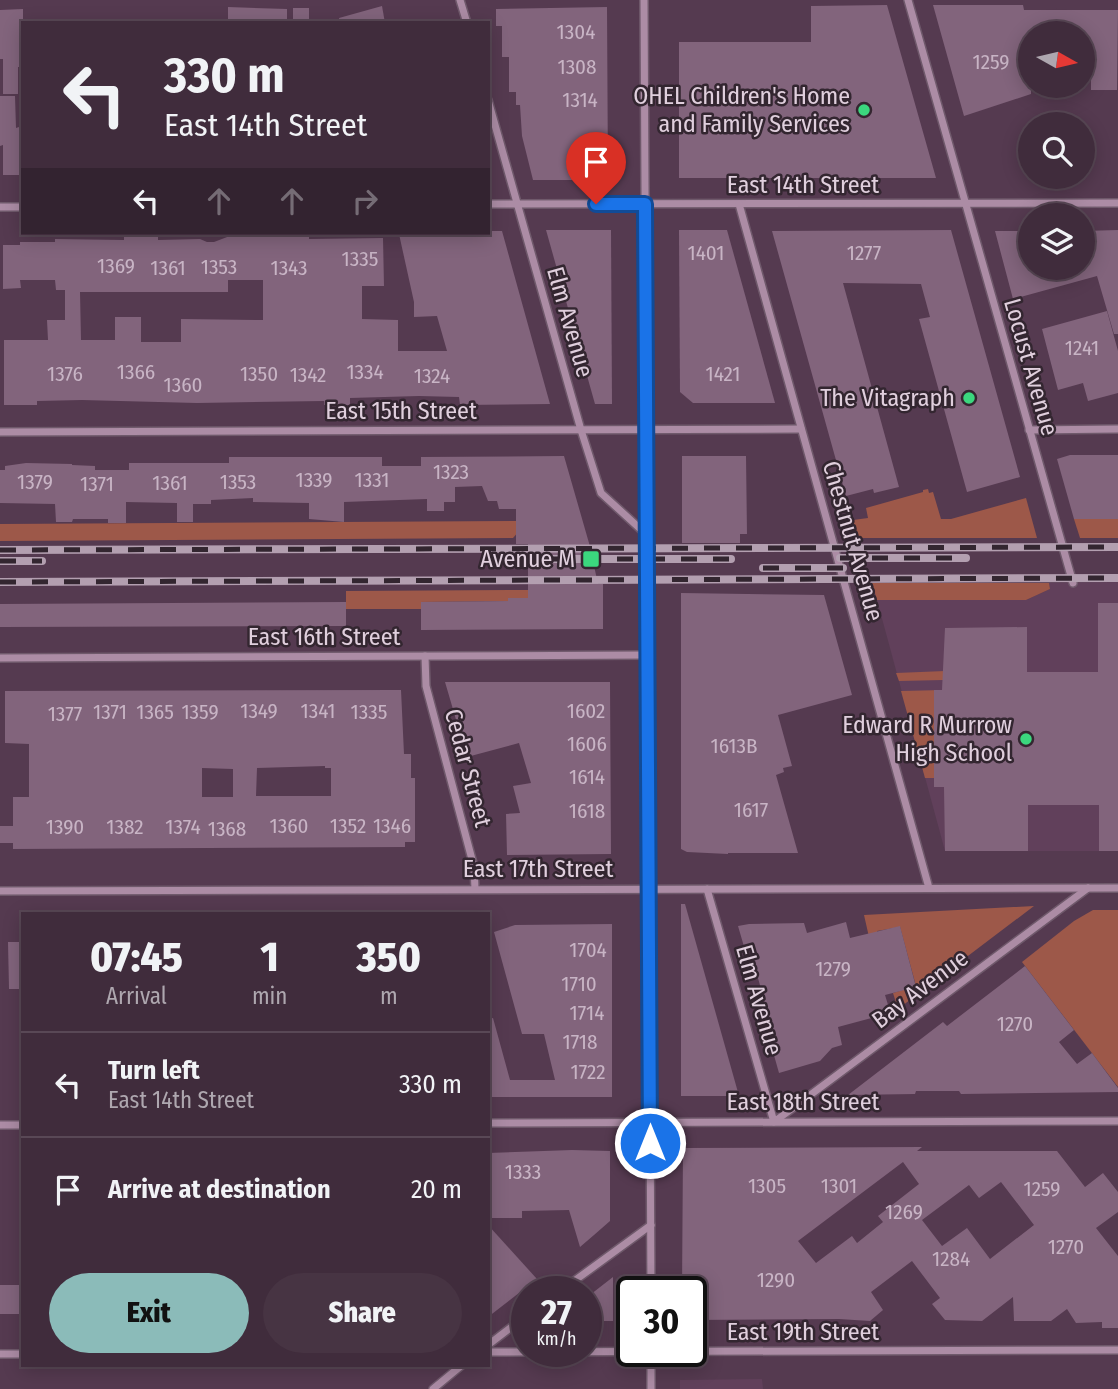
<!DOCTYPE html>
<html lang="en">
<head>
<meta charset="utf-8">
<style>
	body { margin:0; font-family:"Fira Sans Condensed",sans-serif; background:#473443; color:#f1f3f6; height:100vh; display:flex; flex-direction:column; font-size:26px; white-space:nowrap }
	* { box-sizing:border-box; margin:0 }
	p { font-size:23px; color:#aea7af }
	.icon { flex:none; width:38px; height:38px; fill:none; stroke:currentColor; stroke-width:2; stroke-linecap:round; stroke-linejoin:round }
	.map { position:relative; flex:1; overflow:hidden }
	.details { position:absolute; left:21px; top:912px; width:469px; height:455px; display:flex; flex-direction:column; background:#402c3c; border-radius:0px; box-shadow:0 4px 18px #0003,0 0 0 2px #594856 }
	.details>* { flex:none }
	.top-card { position:absolute; left:21px; top:21px; width:469px; height:214px; border-radius:0px; box-shadow:0 4px 18px #0003,0 0 0 2px #594856; background:#402c3c; color:#f1f3f6; overflow:hidden }
	.needle { width:46px; rotate:98deg }
	.fabs { position:absolute; left:1018px; top:21px; display:grid; gap:14px }
	.fabs a { display:grid; place-items:center; width:77px; height:77px; border-radius:50%; background:#402c3c; box-shadow:0 4px 18px #0003,0 0 0 2px #594856; font-size:35px }
	.speed { position:absolute; left:511px; top:1276px; display:flex; gap:14px; font-size:35px; font-weight:700; text-align:center }
	.speed>* { display:grid; place-content:center; width:91px; height:91px; border-radius:50%; background:#402c3c; box-shadow:0 4px 18px #0003,0 0 0 2px #594856; line-height:1 }
	.speed small { font-size:18px; font-weight:400 }
	.speed .limit { border:4px solid #111; border-radius:10px; background:#fff; color:#111 }
	.pin { position:absolute; display:grid; place-items:center; width:60px; height:60px; color:#fff; margin:-72px -30px; border-radius:50% 50% 50% 0; rotate:-45deg; box-shadow:0 0 7px #0007 }
	.pin .icon { rotate:45deg }
	.me { position:absolute; width:77px; margin:-38px; rotate:0deg; stroke-linejoin:round; filter:drop-shadow(0 0 5px #0008) }
	.turn { display:flex; align-items:center; gap:24px; height:147px; padding:0 28px; font-size:32px }
	.turn .icon { width:91px; height:91px; stroke-width:2.5 }
	.turn b { display:block; font-size:49px; line-height:60px }
	.lanes { display:flex; align-items:center; height:66px; padding:0 28px; background:#0003; justify-content:center; gap:35px; direction:ltr }
	.lanes .off { opacity:.35 }
	.eta { display:flex; justify-content:space-evenly; align-items:center; height:119px; text-align:center }
	.eta b { font-size:42px; font-weight:800; line-height:49px }
	.cta { display:flex; gap:14px; margin-top:auto; padding:14px 28px }
	.cta a { flex:1; height:80px; border-radius:42px; background:#8bbbb9; color:#111; font-size:28px; font-weight:800; line-height:80px; text-align:center }
	.cta a+a { background:#473443; color:#f1f3f6 }
	ul { padding:0; list-style:none }
	li { display:flex; align-items:center; gap:21px; height:105px; padding:0 28px; border-top:2px solid #594856 }
	li div { flex:1 }
	li b { display:block; font-size:26px }
	li em { font-style:normal }
	.map>svg:first-child { display:block }
	.built { fill:#61405b }
	.green { fill:#9d5849 }
	.building { fill:#82647c; fill-rule:evenodd }
	.lines { fill:none; stroke-linecap:round; stroke-linejoin:round }
	.street-casing { stroke:#6f596b; stroke-width:10 }
	.street { stroke:#ac8ca5; stroke-width:7 }
	.rail-casing { stroke:#b39fb0; stroke-width:8 }
	.rail { stroke:#332630; stroke-width:5; stroke-dasharray:16; stroke-linecap:butt }
	.route-casing { stroke:#114b97; stroke-width:18 }
	.route { stroke:#1a73e8; stroke-width:12 }
	.poi-dot { fill:#3bd77e; stroke:#332630; stroke-width:2.5 }
	.labels { text-anchor:middle; stroke-width:5; stroke-linejoin:round; paint-order:stroke }
	.number-label { font-size:21px; fill:#c8b4c5 }
	.poi-label { font-size:24px; fill:#e0cfdd; stroke:#332630; text-anchor:end }
	.street-label { font-size:24px; fill:#e0cfdd; stroke:#332630 }
</style>
</head>
<body>
<div class="map">
<svg width="1118" height="1389" viewBox="0 0 1118 1389">
	<rect width="100%" height="100%" fill="#553a50"/>
	<g class="built">
		<polygon points="1118,582 1118,851 945,851 877,600 1026,600 1050,589 1049,583"/>
		<polygon points="762,1379 763,1389 680,1389 680,1380"/>
	</g>
	<g class="green">
		<polygon points="928,489 929,493 933,492 941,519 951,519 1026,498 1037,538 858,538 853,520 868,518 866,508 923,492 923,490"/>
		<polygon points="1074,519 1118,519 1118,538 1080,538"/>
		<polygon points="528,521 513,538 0,541 0,524"/>
		<polygon points="872,583 1049,583 1050,589 1026,600 877,600"/>
		<polygon points="528,590 528,598 508,598 508,601 421,602 421,609 346,609 346,591"/>
		<polygon points="945,671 943,680 899,681 896,673"/>
		<polygon points="943,690 944,778 925,778 901,691"/>
		<polygon points="1034,906 898,1009 893,993 916,986 900,927 877,931 878,935 869,937 864,915"/>
		<polygon points="1093,910 1118,910 1118,1087 1022,962 1074,921"/>
	</g>
	<g class="building">
		<polygon points="887,5 936,178 679,178 679,42 811,42 811,6"/>
		<polygon points="933,5 1023,5 1024,10 1118,10 1117,90 1091,90 1091,51 1083,51 1083,33 1031,33 1031,94 964,116"/>
		<polygon points="382,6 385,23 340,23 339,18"/>
		<polygon points="228,7 287,9 287,23 228,23"/>
		<polygon points="607,7 608,180 533,180 522,136 520,105 516,105 516,92 509,92 509,57 502,57 502,26 496,26 496,9"/>
		<rect x="293" y="8" width="16" height="15"/>
		<polygon points="23,9 23,67 18,67 18,94 3,94 3,59 0,59 0,10"/>
		<polygon points="0,96 15,96 16,128 19,127 19,139 23,139 23,175 3,175 3,145 0,146"/>
		<polygon points="546,230 611,230 612,404 595,404"/>
		<polygon points="679,230 727,230 775,403 693,403 680,392"/>
		<polygon points="951,230 1020,477 967,492 919,319 930,317 921,284 843,283 899,487 874,493 873,489 846,496 772,231"/>
		<polygon points="1118,230 1118,334 1114,334 1097,276 1013,299 995,231 1031,231 1031,268 1083,268 1083,231"/>
		<path d="M488,231H502L550,404L460,405L459,397L419,396L350,398V405H324V401L197,403L82,400L37,401V405H4V340H48L47,320H65V290H56L55,280H20L21,288L3,289V245H20V242H55V239L124,240V234H158V240L200,239L207,242H214L235,234L309,236V239L383,238L384,286H362V319L398,320V351H447L437,316L414,317V302L399,234L488,233ZM228,280H263V320L181,319V342H141V317H115V340H81L80,292H228Z"/>
		<polygon points="1107,311 1118,351 1118,393 1088,401 1083,383 1058,390 1042,329"/>
		<polygon points="1070,455 1118,455 1118,519 1074,519 1057,459"/>
		<polygon points="564,456 589,543 598,584 603,584 603,629 421,630 421,602 508,601 508,598 528,598 528,544 516,544 516,509 499,509 497,501 488,501 482,486 455,487 455,502 444,502 444,511 427,511 427,499 344,502 344,522 309,519 309,503 253,502 253,498 211,500 211,504 193,504 193,522 177,522 177,503 126,502 126,523 108,523 108,519 73,519 72,522 56,522 55,504 0,503 0,470 5,470 5,466 26,463 72,464 72,465 95,466 95,470 129,470 129,463 229,463 229,457 382,457 382,466 421,466 421,457"/>
		<polygon points="682,456 746,456 747,534 740,534 740,543 682,543"/>
		<polygon points="681,593 824,595 852,695 778,715 792,766 783,768 784,772 776,775 798,853 728,853 728,854 687,852 681,849"/>
		<polygon points="346,602 346,626 0,627 0,604"/>
		<polygon points="1098,603 1118,603 1118,851 1099,851 1099,805 1028,805 1028,851 945,851 944,787 934,787 934,690 942,690 945,628 1027,627 1027,672 1098,672"/>
		<polygon points="445,682 610,682 611,854 507,855 506,814 520,813 513,786 531,783 519,743 467,757"/>
		<path d="M401,690L404,754H411V778H415V842H405V847L13,849V843H0V826H13V797H29V744L5,743V691ZM325,766V768H331V796H256L257,768ZM202,768L233,769V797H202Z"/>
		<polygon points="681,904 685,904 739,1096 681,1096"/>
		<polygon points="846,922 850,938 900,926 916,987 885,995 889,1008 878,1011 879,1016 838,1027 842,1045 832,1048 820,1061 779,1073 770,1041 775,1040 750,949 745,950 738,926 749,924 804,923 807,933"/>
		<polygon points="612,924 612,1097 488,1097 488,1019 493,1018 510,1080 555,1080 544,1034 522,1034 494,932 515,925"/>
		<polygon points="8,942 23,942 23,989 9,989"/>
		<polygon points="1025,966 1074,1030 1059,1042 1077,1064 1092,1053 1118,1088 1118,1092 961,1094 959,1091 916,1091 915,1094 848,1095 943,1022 947,1026"/>
		<path d="M922,1147L917,1151H1057L1085,1187L1103,1173L1118,1192V1212L1096,1228L1118,1256V1328H1102V1322L1076,1323L1067,1309L1051,1321H1014L1013,1297L982,1321L945,1320L932,1304L940,1298L912,1261L871,1292L883,1310L870,1321L839,1319L691,1320V1292H682L683,1148ZM903,1162L919,1184L878,1216L883,1222L857,1243L852,1236L816,1263L798,1241ZM1001,1182L1034,1225L990,1259L967,1228L942,1246L922,1220L969,1185L979,1198Z"/>
		<polygon points="572,1150 610,1151 610,1221 594,1235 580,1247 569,1210 522,1211 522,1218 488,1218 488,1153"/>
		<polygon points="488,1225 537,1279 488,1317"/>
		<polygon points="613,1277 613,1321 586,1321 586,1298"/>
		<rect x="0" y="1285" width="23" height="29"/>
	</g>
	<g class="lines">
		<defs>
			<g id="street">
				<polyline points="460,0 467,23"/>
				<polyline points="644,0 651,1292"/>
				<polyline points="908,0 1073,583"/>
				<polyline points="488,100 581,430 601,493 647,535"/>
				<polyline points="488,204 1118,203"/>
				<polyline points="739,204 929,888"/>
				<polyline points="0,207 23,207"/>
				<polyline points="1029,430 1118,429"/>
				<polyline points="0,432 801,429"/>
				<polyline points="425,656 426,686 474,867 475,889"/>
				<polyline points="0,658 647,655"/>
				<polyline points="707,889 774,1122 1088,888"/>
				<polyline points="0,891 1118,888"/>
				<polyline points="488,1123 1118,1121"/>
				<polyline points="0,1125 23,1125"/>
				<polyline points="559,1292 651,1225"/>
				<polyline points="488,1345 527,1315"/>
				<polyline points="651,1351 651,1389"/>
				<polyline points="488,1352 1118,1350"/>
				<polyline points="0,1354 23,1354"/>
				<polyline points="433,1389 462,1365"/>
			</g>
		</defs>
		<use href="#street" class="street-casing"/>
		<use href="#street" class="street"/>
		<defs>
			<g id="rail">
				<polyline points="0,550 1118,547"/>
				<polyline points="840,558 966,558"/>
				<polyline points="553,559 731,559"/>
				<polyline points="0,561 42,561"/>
				<polyline points="763,568 843,568"/>
				<polyline points="0,582 1118,578"/>
			</g>
		</defs>
		<use href="#rail" class="rail-casing"/>
		<use href="#rail" class="rail"/>
	</g>
	<g class="lines">
		<defs>
			<polyline id="route" points="596,204 645,204 650,1143"/>
		</defs>
		<use href="#route" class="route-casing"/>
		<use href="#route" class="route"/>
	</g>
	<g class="poi-dot">
		<circle cx="864" cy="110" r="7"/>
		<circle cx="969" cy="398" r="7"/>
		<rect x="582" y="550" width="18" height="18" rx="3.5"/>
		<circle cx="1026" cy="739" r="7"/>
	</g>
	<g class="labels">
		<g class="number-label">
			<text x="576" y="39">1304</text>
			<text x="991" y="69">1259</text>
			<text x="577" y="74">1308</text>
			<text x="580" y="107">1314</text>
			<text x="706" y="260">1401</text>
			<text x="864" y="260">1277</text>
			<text x="360" y="266">1335</text>
			<text x="116" y="273">1369</text>
			<text x="219" y="274">1353</text>
			<text x="168" y="275">1361</text>
			<text x="289" y="275">1343</text>
			<text x="1082" y="355">1241</text>
			<text x="136" y="379">1366</text>
			<text x="365" y="379">1334</text>
			<text x="65" y="381">1376</text>
			<text x="259" y="381">1350</text>
			<text x="723" y="381">1421</text>
			<text x="308" y="382">1342</text>
			<text x="432" y="383">1324</text>
			<text x="183" y="392">1360</text>
			<text x="451" y="479">1323</text>
			<text x="314" y="487">1339</text>
			<text x="372" y="487">1331</text>
			<text x="35" y="489">1379</text>
			<text x="238" y="489">1353</text>
			<text x="170" y="490">1361</text>
			<text x="97" y="491">1371</text>
			<text x="259" y="718">1349</text>
			<text x="318" y="718">1341</text>
			<text x="586" y="718">1602</text>
			<text x="110" y="719">1371</text>
			<text x="155" y="719">1365</text>
			<text x="200" y="719">1359</text>
			<text x="369" y="719">1335</text>
			<text x="65" y="721">1377</text>
			<text x="587" y="751">1606</text>
			<text x="734" y="753">1613B</text>
			<text x="587" y="784">1614</text>
			<text x="751" y="817">1617</text>
			<text x="587" y="818">1618</text>
			<text x="289" y="833">1360</text>
			<text x="348" y="833">1352</text>
			<text x="392" y="833">1346</text>
			<text x="65" y="834">1390</text>
			<text x="125" y="834">1382</text>
			<text x="183" y="834">1374</text>
			<text x="227" y="836">1368</text>
			<text x="588" y="957">1704</text>
			<text x="833" y="976">1279</text>
			<text x="579" y="991">1710</text>
			<text x="587" y="1020">1714</text>
			<text x="1015" y="1031">1270</text>
			<text x="580" y="1049">1718</text>
			<text x="588" y="1079">1722</text>
			<text x="523" y="1179">1333</text>
			<text x="767" y="1193">1305</text>
			<text x="839" y="1193">1301</text>
			<text x="1042" y="1196">1259</text>
			<text x="904" y="1219">1269</text>
			<text x="1066" y="1254">1270</text>
			<text x="951" y="1266">1284</text>
			<text x="776" y="1287">1290</text>
		</g>
		<g class="poi-label">
			<text x="850" y="104">OHEL Children's Home<tspan x="850" dy="28">and Family Services</tspan></text>
			<text x="955" y="406">The Vitagraph</text>
			<text x="575" y="567">Avenue M</text>
			<text x="1012" y="733">Edward R Murrow<tspan x="1012" dy="28">High School</tspan></text>
		</g>
		<g class="street-label">
			<text x="803" y="193">East 14th Street</text>
			<text transform="translate(570 322) rotate(74)" y="8">Elm Avenue</text>
			<text transform="translate(1031 367) rotate(74)" y="8">Locust Avenue</text>
			<text x="401" y="419">East 15th Street</text>
			<text transform="translate(853 541) rotate(74)" y="8">Chestnut Avenue</text>
			<text x="324" y="645">East 16th Street</text>
			<text transform="translate(468 768) rotate(75)" y="8">Cedar Street</text>
			<text x="538" y="877">East 17th Street</text>
			<text transform="translate(920 989) rotate(-37)" y="8">Bay Avenue</text>
			<text transform="translate(759 1000) rotate(74)" y="8">Elm Avenue</text>
			<text x="803" y="1110">East 18th Street</text>
			<text x="803" y="1340">East 19th Street</text>
		</g>
	</g>
</svg>
<div class="fabs">
<a><svg class="needle" viewBox="-14 -14 28 28"><path d="M0-13l5 13h-10z" fill="#e53935"/><path d="M0 13l5-13h-10z" fill="#aea7af"/></svg></a>
<a><svg class="icon" aria-label="search" viewBox="0 0 24 24"><circle cx="10" cy="10" r="6"/><path d="M15 15l6 6"/></svg></a>
<a><svg class="icon" aria-label="layers" viewBox="0 0 24 24"><path d="M12 4l9 5-9 5-9-5zM3 14l9 5 9-5"/></svg></a>
</div>
<div class="speed"><div>27<small>km/h</small></div><div class="limit">30</div></div>
<div class="pin" style="left:596px;top:204px;background:#d93025"><svg class="icon" aria-label="arrive" viewBox="0 0 24 24"><path d="M6 21V4h12l-3 4 3 4H6"/></svg></div>
<svg class="me" style="left:650px;top:1143px" viewBox="-20 -20 40 40"><circle r="17" fill="#1a73e8" stroke="#fff" stroke-width="3"/><path d="M0-11L8 9 0 5-8 9z" fill="#fff"/></svg>
<div class="top-card">
<div class="turn"><svg class="icon" aria-label="left" viewBox="0 0 24 24"><path d="M17 20v-9H6M10 6l-5 5 5 5"/></svg><div><b>330 m</b>East 14th Street</div></div>
<div class="lanes"><svg class="icon" aria-label="left" viewBox="0 0 24 24"><path d="M17 20v-9H6M10 6l-5 5 5 5"/></svg><svg class="icon off" aria-label="ahead" viewBox="0 0 24 24"><path d="M12 20V5M6 11l6-6 6 6"/></svg><svg class="icon off" aria-label="ahead" viewBox="0 0 24 24"><path d="M12 20V5M6 11l6-6 6 6"/></svg><svg class="icon off" aria-label="right" viewBox="0 0 24 24"><path d="M7 20v-9h11M14 6l5 5-5 5"/></svg></div>
</div>
<section class="details">
<div class="eta">
<div><b>07:45</b><p>Arrival</p></div>
<div><b>1</b><p>min</p></div>
<div><b>350</b><p>m</p></div>
</div>
<ul>
<li><svg class="icon" aria-label="left" viewBox="0 0 24 24"><path d="M17 20v-9H6M10 6l-5 5 5 5"/></svg><div><b>Turn left</b><p>East 14th Street</p></div><em>330 m</em></li>
<li><svg class="icon" aria-label="arrive" viewBox="0 0 24 24"><path d="M6 21V4h12l-3 4 3 4H6"/></svg><div><b>Arrive at destination</b></div><em>20 m</em></li>
</ul>
<div class="cta"><a>Exit</a><a>Share</a></div>
</section>
</div>
</body>
</html>
